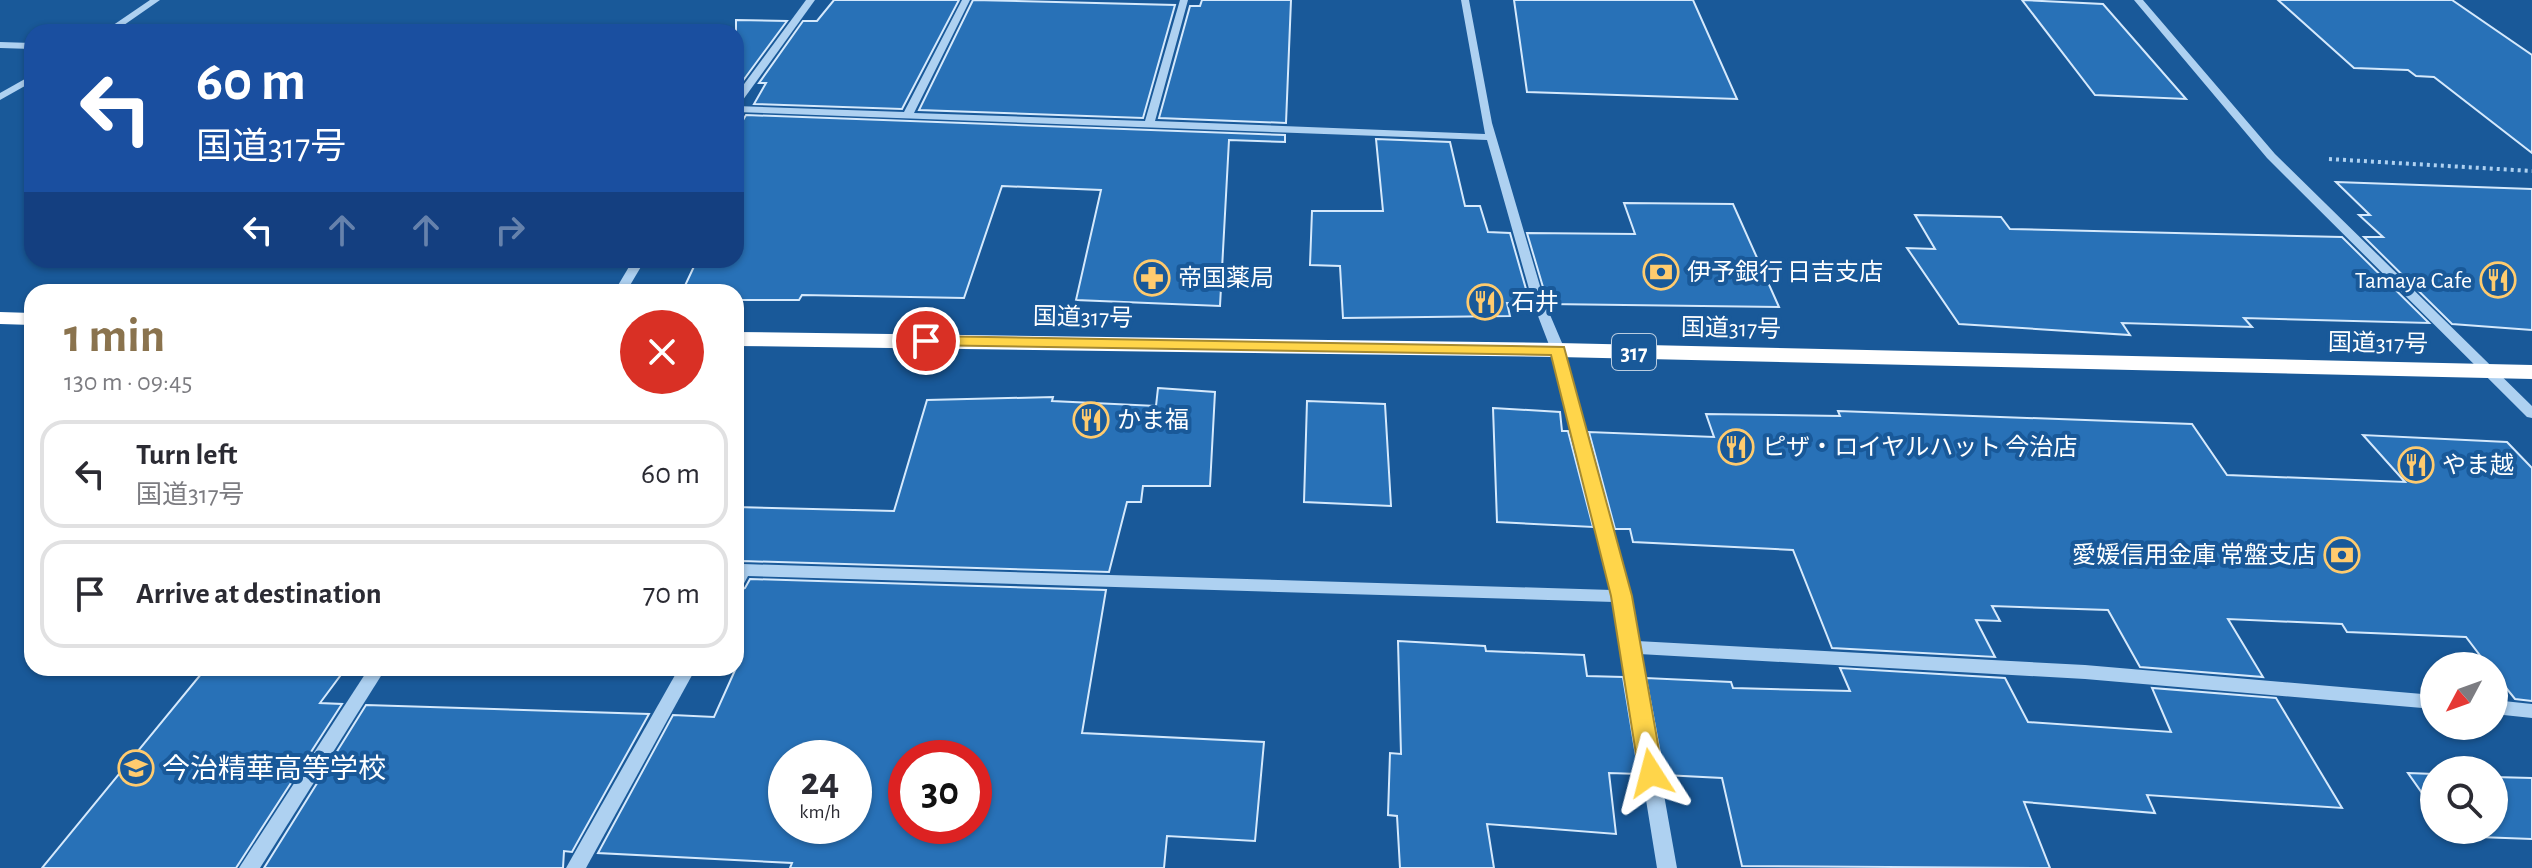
<!DOCTYPE html>
<html lang="en">
<head>
<meta charset="utf-8">
<style>
	body { margin:0; font-family:"Alegreya Sans","Noto Sans JP",sans-serif; background:#f7f7f7; color:#2b2b33; height:100vh; display:flex; flex-direction:column; font-size:30px; white-space:nowrap }
	* { box-sizing:border-box; margin:0 }
	p { font-size:26px; color:#7c7c81 }
	.icon { flex:none; width:44px; height:44px; fill:none; stroke:currentColor; stroke-width:2; stroke-linecap:round; stroke-linejoin:round }
	.map { position:relative; flex:1; overflow:hidden }
	.details { position:absolute; left:24px; top:284px; width:720px; height:392px; display:flex; flex-direction:column; background:#fff; border-radius:24px; box-shadow:0 2px 6px #0004 }
	.details>* { flex:none }
	.hud { position:absolute; left:24px; top:24px; width:720px; height:244px; border-radius:24px; box-shadow:0 2px 6px #0004; background:#1a4fa0; color:#fff; overflow:hidden }
	.needle { width:52px; rotate:229deg }
	.tools { position:absolute; left:2420px; top:652px; display:grid; gap:16px }
	.tools a { display:grid; place-items:center; width:88px; height:88px; border-radius:50%; background:#fff; box-shadow:0 2px 6px #0004; font-size:40px }
	.speed { position:absolute; left:768px; top:740px; display:flex; gap:16px; font-size:40px; font-weight:700; text-align:center }
	.speed>* { display:grid; place-content:center; width:104px; height:104px; border-radius:50%; background:#fff; box-shadow:0 2px 6px #0004; line-height:1 }
	.speed small { font-size:20px; font-weight:400 }
	.speed .limit { border:12px solid #d22; background:#fff; color:#111 }
	.pin { position:absolute; display:grid; place-items:center; width:68px; height:68px; color:#fff; margin:-34px; border:4px solid #fff; border-radius:50%; box-shadow:0 2px 8px #0007 }
	.me { position:absolute; width:88px; margin:-44px; rotate:351deg; stroke-linejoin:round; filter:drop-shadow(0 0 6px #0008) }
	.turn { display:flex; align-items:center; gap:28px; height:168px; padding:0 40px; font-size:36px }
	.turn .icon { width:104px; height:104px; stroke-width:2.5 }
	.turn b { display:block; font-size:56px; line-height:68px }
	.lanes { display:flex; align-items:center; height:76px; padding:0 40px; background:#0003; justify-content:center; gap:40px; direction:ltr }
	.lanes .off { opacity:.35 }
	.round { display:grid; place-items:center; flex:none; width:84px; height:84px; border-radius:42px; background:#f7f7f7 }
	.summary { display:flex; align-items:center; justify-content:space-between; height:136px; padding:0 40px }
	h1 { font-size:48px; font-weight:600; line-height:60px; color:#8a734e }
	ul { padding:0; list-style:none }
	li { display:flex; align-items:center; gap:24px; height:108px; margin:0 16px 12px; padding:0 24px; border:4px solid #e1e1e2; border-radius:24px }
	li div { flex:1 }
	li b { display:block; font-size:30px }
	li em { font-style:normal }
	.map>svg:first-child { display:block }
	.building { fill:#2871b7; stroke:#d5e9fc; stroke-width:2; fill-rule:evenodd }
	.lines { fill:none; stroke-linecap:round; stroke-linejoin:round }
	.path { stroke:#aed1f1; stroke-width:4; stroke-dasharray:3 4; stroke-linecap:butt }
	.minor { fill:#aed1f1; fill-rule:evenodd }
	.highway { fill:#fff; fill-rule:evenodd }
	.route { fill:#ffd54a; stroke:#a68a30; stroke-width:2 }
	.labels { text-anchor:middle; stroke-width:8; stroke-linejoin:round; paint-order:stroke }
	.shield { fill:#195999; stroke:#bacde0; stroke-width:2 }
	.shield-label { font-size:22px; font-weight:bold; fill:#fff }
	.poi-label { font-size:24px; fill:#fff; stroke:#195999; text-anchor:start }
	.street-label { font-size:24px; fill:#fff; stroke:#195999 }
	.near-poi-label { font-size:28px; fill:#fff; stroke:#195999; text-anchor:start }
</style>
</head>
<body>
<div class="map">
<svg width="2532" height="868" viewBox="0 0 2532 868">
	<rect width="100%" height="100%" fill="#195999"/>
	<g class="building">
		<polygon points="834,0 959,0 902,109 754,104 766,83 759,83 803,21 817,21"/>
		<polygon points="973,0 1175,5 1143,118 919,110"/>
		<polygon points="1202,0 1291,0 1286,123 1159,118 1190,6 1200,6"/>
		<polygon points="1514,0 1693,0 1737,99 1527,92"/>
		<polygon points="2022,0 2103,4 2186,99 2095,95"/>
		<polygon points="2278,0 2452,0 2532,55 2532,153 2434,77 2416,76 2408,70 2354,68"/>
		<polygon points="736,20 787,21 742,82 736,82"/>
		<polygon points="746,115 1285,135 1285,142 1229,140 1220,306 1076,300 1101,190 1002,186 964,298 802,295 799,300 736,300 736,292 682,292 697,260 736,260 736,132"/>
		<polygon points="1376,139 1450,142 1465,206 1480,206 1488,232 1510,233 1530,303 1507,303 1510,316 1343,318 1340,266 1310,265 1312,211 1383,211"/>
		<polygon points="2336,182 2532,189 2532,330 2452,324 2364,237 2383,237 2359,215 2370,215"/>
		<polygon points="1624,203 1733,204 1779,307 1548,304 1527,233 1635,234"/>
		<polygon points="1915,215 2001,217 2010,229 2342,237 2429,323 2244,318 2252,327 2122,323 2130,335 1959,324 1907,248 1935,249"/>
		<polygon points="1158,388 1215,392 1210,486 1143,486 1141,502 1127,502 1109,572 743,561 736,565 736,507 894,511 927,400 1053,397 1052,401 1156,406"/>
		<polygon points="1307,401 1385,404 1391,506 1304,502"/>
		<polygon points="1493,408 1560,412 1562,431 1568,431 1593,527 1497,522"/>
		<polygon points="1838,411 2192,424 2227,475 2405,482 2363,435 2507,442 2532,468 2532,701 2515,699 2494,673 2494,666 2488,666 2466,637 2347,632 2342,624 2228,619 2263,677 2140,667 2108,610 1992,606 2000,621 1976,620 1995,657 1832,648 1793,550 1633,542 1630,529 1615,529 1589,432 1714,437 1706,414 1840,416"/>
		<path d="M750,579L1106,590L1082,733L1264,742L1255,841L1167,836L1164,868H790L792,863L598,853L673,715L714,717L736,668V592L745,588ZM786,758H854V826H786ZM906,758H974V826H906Z"/>
		<polygon points="1398,641 1485,646 1486,651 1584,655 1587,676 1623,677 1639,774 1609,773 1616,834 1487,824 1494,868 1400,868 1397,816 1388,815 1390,753 1401,754"/>
		<polygon points="206,668 346,668 320,703 342,704 236,868 42,868"/>
		<polygon points="1840,668 2005,678 2028,722 2171,732 2152,688 2276,698 2342,808 2147,795 2155,813 2024,802 2050,868 1742,866 1722,778 1664,775 1646,678 1731,682 1733,688 1850,691"/>
		<polygon points="366,705 649,714 572,852 564,851 563,868 264,868"/>
		<polygon points="2408,773 2434,774 2434,810"/>
		<polygon points="2494,777 2532,778 2532,839 2452,836 2448,830 2494,830"/>
	</g>
	<g class="lines">
		<polyline class="path" points="2329,159 2532,171"/>
		<g class="minor">
			<polygon points="150,0 160,0 114,32 103,32"/>
			<polygon points="806,0 815,0 740,104 736,105 736,95"/>
			<polygon points="962,0 970,0 914,113 1145,121 1180,0 1188,0 1155,121 1485,134 1461,0 1469,0 1492,123 1545,303 1565,350 1629,596 1637,641 2085,665 2434,695 2434,709 2085,679 1639,654 1677,868 1657,868 1614,602 748,576 742,587 736,589 736,569 743,564 1612,590 1551,350 1533,303 1487,140 736,112 736,106 904,112"/>
			<polygon points="2134,0 2143,0 2275,154 2532,406 2532,418 2527,417 2267,158"/>
			<polygon points="0,42 32,43 32,49 0,48"/>
			<polygon points="32,75 32,82 0,100 0,93"/>
			<polygon points="633,260 645,260 626,292 614,292"/>
			<polygon points="369,668 386,668 260,868 239,868"/>
			<polygon points="679,668 696,668 586,868 566,868"/>
			<polygon points="2494,700 2532,704 2532,718 2494,714"/>
		</g>
		<g class="highway">
			<polygon points="0,312 32,313 32,325 0,324"/>
			<polygon points="736,332 1558,343 2532,365 2532,379 1558,357 736,346"/>
		</g>
	</g>
	<polygon class="route" points="926,336 1564,347 1632,596 1663,773 1659,780 1651,783 1643,780 1639,773 1611,596 1551,355 920,345 917,341"/>
	<defs>
		<symbol id="bank-ring" viewBox="-11 -11 22 22"><circle r="9.5" fill="#195999" stroke="#ffcb6e" stroke-width="1.5"/><path d="M-6-4H6V4H-6ZM0-2.3a2.3 2.3 0 1 0 0 4.6a2.3 2.3 0 1 0 0-4.6Z" fill="#ffcb6e"/></symbol>
		<symbol id="pharmacy-ring" viewBox="-11 -11 22 22"><circle r="9.5" fill="#195999" stroke="#ffcb6e" stroke-width="1.5"/><path d="M-2-6h4v4h4v4h-4v4h-4v-4h-4v-4h4Z" fill="#ffcb6e"/></symbol>
		<symbol id="restaurant-ring" viewBox="-11 -11 22 22"><circle r="9.5" fill="#195999" stroke="#ffcb6e" stroke-width="1.5"/><path d="M-5-6h1v4h1v-4h1v4h1v-4h1v5L-1.5 .5V6h-2V.5L-5-1ZM5-6V6H3V1.5H1.5Q1.5-4 5-6Z" fill="#ffcb6e"/></symbol>
		<symbol id="school-ring" viewBox="-11 -11 22 22"><circle r="9.5" fill="#195999" stroke="#ffcb6e" stroke-width="1.5"/><path d="M0-5L7-2L0 1L-7-2ZM-4 1L0 2.5L4 1V4Q0 6-4 4Z" fill="#ffcb6e"/></symbol>
	</defs>
	<g fill-rule="evenodd">
		<use href="#bank-ring" x="1641" y="252" width="40" height="40"/>
		<use href="#pharmacy-ring" x="1132" y="258" width="40" height="40"/>
		<use href="#restaurant-ring" x="2478" y="260" width="40" height="40"/>
		<use href="#restaurant-ring" x="1465" y="282" width="40" height="40"/>
		<use href="#restaurant-ring" x="1071" y="400" width="40" height="40"/>
		<use href="#restaurant-ring" x="1716" y="427" width="40" height="40"/>
		<use href="#restaurant-ring" x="2396" y="445" width="40" height="40"/>
		<use href="#bank-ring" x="2322" y="535" width="40" height="40"/>
		<use href="#school-ring" x="116" y="748" width="40" height="40"/>
	</g>
	<g class="labels">
		<rect class="shield" x="1612" y="334" width="44" height="36" rx="6"/>
		<g class="shield-label">
			<text x="1634" y="360">317</text>
		</g>
		<g class="poi-label">
			<text x="1687" y="280">伊予銀行 日吉支店</text>
			<text x="1178" y="286">帝国薬局</text>
			<text x="2472" y="288" text-anchor="end">Tamaya Cafe</text>
			<text x="1511" y="310">石井</text>
			<text x="1117" y="428">かま福</text>
			<text x="1762" y="455">ピザ・ロイヤルハット 今治店</text>
			<text x="2442" y="473">やま越</text>
			<text x="2316" y="563" text-anchor="end">愛媛信用金庫 常盤支店</text>
		</g>
		<g class="street-label">
			<text transform="translate(1083 317) rotate(1)" y="8">国道317号</text>
			<text transform="translate(1731 328) rotate(1)" y="8">国道317号</text>
			<text transform="translate(2378 343) rotate(1)" y="8">国道317号</text>
		</g>
		<g class="near-poi-label">
			<text x="162" y="778">今治精華高等学校</text>
		</g>
	</g>
</svg>
<div class="tools">
<a><svg class="needle" viewBox="-14 -14 28 28"><path d="M0-13l5 13h-10z" fill="#e53935"/><path d="M0 13l5-13h-10z" fill="#7c7c81"/></svg></a>
<a><svg class="icon" aria-label="search" viewBox="0 0 24 24"><circle cx="10" cy="10" r="6"/><path d="M15 15l6 6"/></svg></a>
</div>
<div class="speed"><div>24<small>km/h</small></div><div class="limit">30</div></div>
<div class="pin" style="left:926px;top:341px;background:#d93025"><svg class="icon" aria-label="arrive" viewBox="0 0 24 24"><path d="M6 21V4h12l-3 4 3 4H6"/></svg></div>
<svg class="me" style="left:1651px;top:773px" viewBox="-20 -20 40 40"><path d="M0-17L14 15 0 8-14 15z" fill="#ffd54a" stroke="#fff" stroke-width="4"/></svg>
<div class="hud">
<div class="turn"><svg class="icon" aria-label="left" viewBox="0 0 24 24"><path d="M17 20v-9H6M10 6l-5 5 5 5"/></svg><div><b>60 m</b>国道317号</div></div>
<div class="lanes"><svg class="icon" aria-label="left" viewBox="0 0 24 24"><path d="M17 20v-9H6M10 6l-5 5 5 5"/></svg><svg class="icon off" aria-label="ahead" viewBox="0 0 24 24"><path d="M12 20V5M6 11l6-6 6 6"/></svg><svg class="icon off" aria-label="ahead" viewBox="0 0 24 24"><path d="M12 20V5M6 11l6-6 6 6"/></svg><svg class="icon off" aria-label="right" viewBox="0 0 24 24"><path d="M7 20v-9h11M14 6l5 5-5 5"/></svg></div>
</div>
<section class="details">
<div class="summary"><div><h1>1 min</h1><p>130 m · 09:45</p></div><a class="round" style="background:#d93025;color:#fff"><svg class="icon" aria-label="close" viewBox="0 0 24 24"><path d="M6 6l12 12M18 6L6 18"/></svg></a></div>
<ul>
<li><svg class="icon" aria-label="left" viewBox="0 0 24 24"><path d="M17 20v-9H6M10 6l-5 5 5 5"/></svg><div><b>Turn left</b><p>国道317号</p></div><em>60 m</em></li>
<li><svg class="icon" aria-label="arrive" viewBox="0 0 24 24"><path d="M6 21V4h12l-3 4 3 4H6"/></svg><div><b>Arrive at destination</b></div><em>70 m</em></li>
</ul>
</section>
</div>
</body>
</html>
